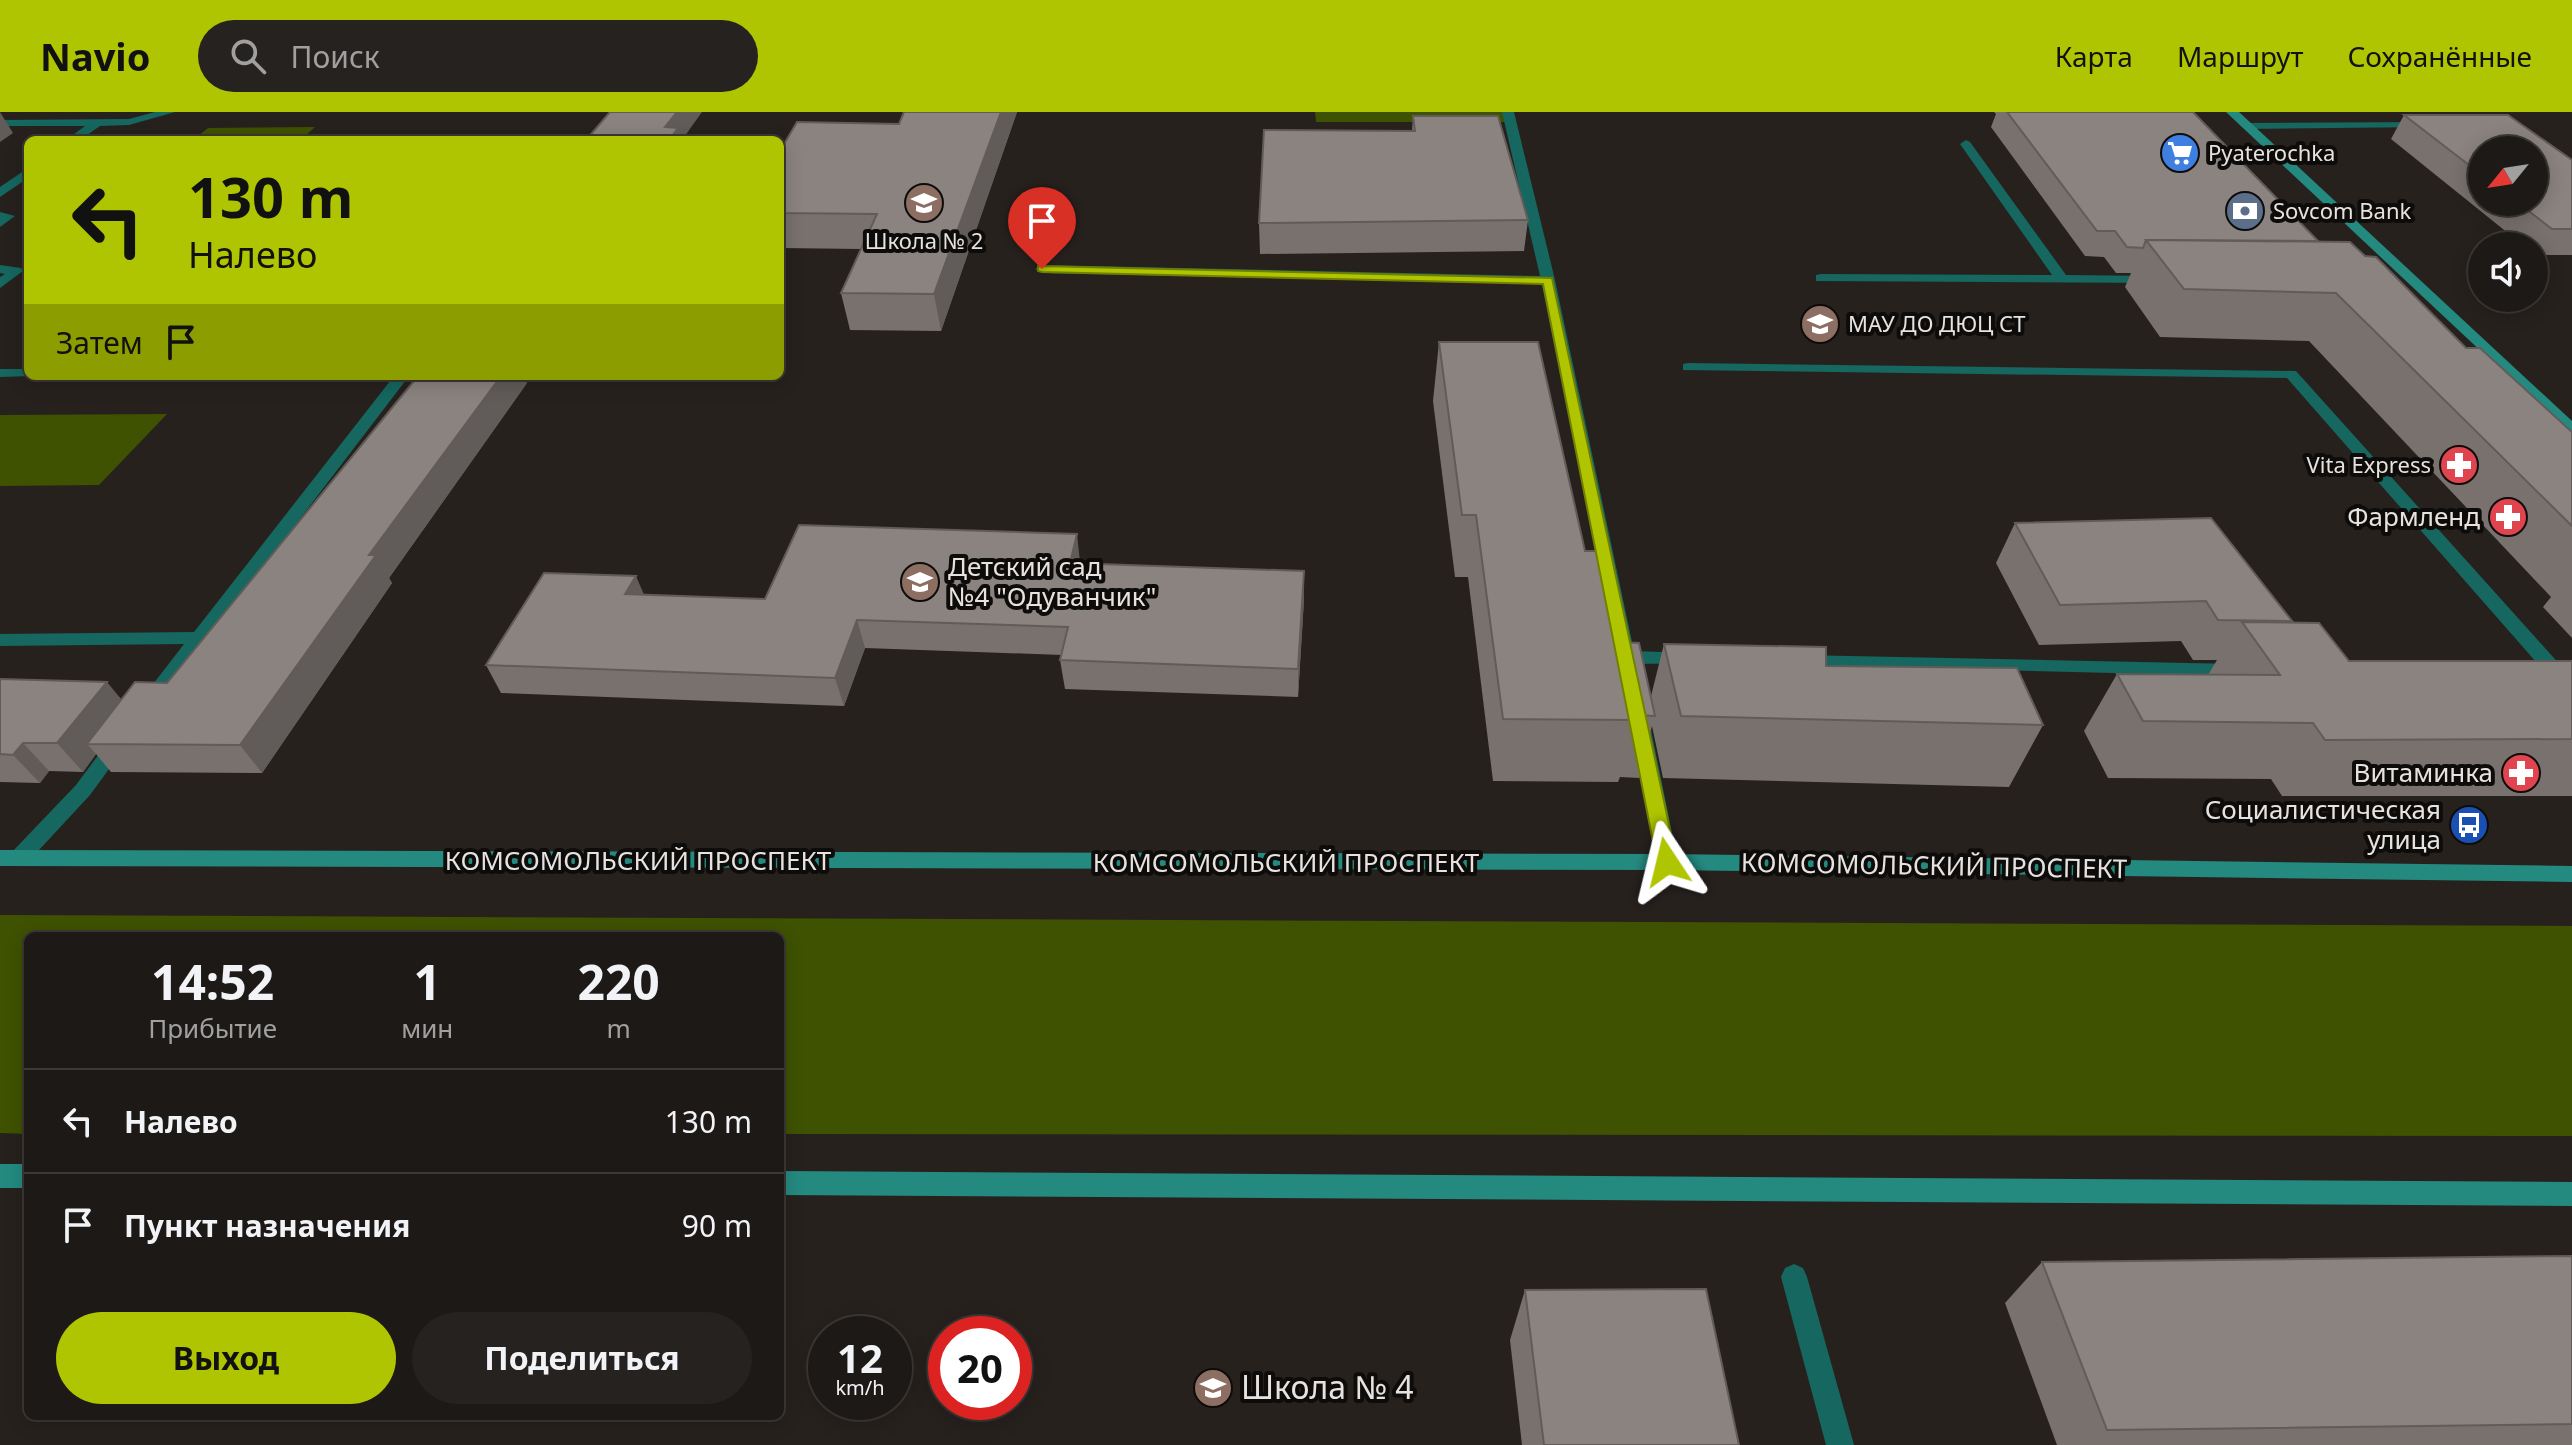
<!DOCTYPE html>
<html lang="ru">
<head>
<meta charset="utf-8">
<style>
	body { margin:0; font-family:"Noto Sans",sans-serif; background:#25221f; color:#f1f3f6; height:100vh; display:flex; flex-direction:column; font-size:30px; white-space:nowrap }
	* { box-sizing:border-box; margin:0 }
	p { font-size:26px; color:#a0a0a1 }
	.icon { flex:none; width:44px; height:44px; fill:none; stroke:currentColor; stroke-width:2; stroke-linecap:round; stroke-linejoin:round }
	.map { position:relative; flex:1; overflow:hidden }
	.panel { position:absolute; left:24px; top:820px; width:760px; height:488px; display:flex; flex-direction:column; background:#1d1916; border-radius:12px; box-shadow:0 4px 20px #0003,0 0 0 2px #3b3835 }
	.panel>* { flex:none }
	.top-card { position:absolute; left:24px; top:24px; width:760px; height:244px; border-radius:12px; box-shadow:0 4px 20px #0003,0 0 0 2px #3b3835; background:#b0c501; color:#111; overflow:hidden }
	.needle { width:52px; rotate:240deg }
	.buttons { position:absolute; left:2468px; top:24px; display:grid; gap:16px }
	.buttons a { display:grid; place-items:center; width:80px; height:80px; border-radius:50%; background:#1d1916; box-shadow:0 4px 20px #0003,0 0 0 2px #3b3835; font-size:40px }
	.speed { position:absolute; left:808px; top:1204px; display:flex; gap:16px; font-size:40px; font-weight:700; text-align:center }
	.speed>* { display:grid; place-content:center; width:104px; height:104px; border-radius:50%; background:#1d1916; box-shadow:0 4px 20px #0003,0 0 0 2px #3b3835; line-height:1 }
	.speed small { font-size:20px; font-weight:400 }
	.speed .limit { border:12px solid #d22; background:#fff; color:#111 }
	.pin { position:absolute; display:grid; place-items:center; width:68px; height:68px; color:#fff; margin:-82px -34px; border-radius:50% 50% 50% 0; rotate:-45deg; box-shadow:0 0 8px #0007 }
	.pin .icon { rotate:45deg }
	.me { position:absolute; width:88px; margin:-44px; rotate:350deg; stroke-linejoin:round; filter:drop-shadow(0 0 6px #0008) }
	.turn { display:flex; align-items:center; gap:28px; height:168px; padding:0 32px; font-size:36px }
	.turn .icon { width:104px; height:104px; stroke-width:2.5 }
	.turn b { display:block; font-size:56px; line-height:68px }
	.then { display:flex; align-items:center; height:76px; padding:0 32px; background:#0003; gap:16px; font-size:30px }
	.eta { display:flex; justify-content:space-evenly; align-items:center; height:136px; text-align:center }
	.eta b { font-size:48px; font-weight:700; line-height:56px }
	.button { display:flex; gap:16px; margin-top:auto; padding:16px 32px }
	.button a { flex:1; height:92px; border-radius:48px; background:#b0c501; color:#111; font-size:32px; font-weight:700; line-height:92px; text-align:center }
	.button a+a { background:#25221f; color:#f1f3f6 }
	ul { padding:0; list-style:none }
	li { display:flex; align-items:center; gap:24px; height:104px; padding:0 32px; border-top:2px solid #3b3835 }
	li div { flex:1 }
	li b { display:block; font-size:30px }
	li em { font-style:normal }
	header { display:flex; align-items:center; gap:48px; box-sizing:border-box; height:112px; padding:0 40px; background:#b0c501; color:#111 }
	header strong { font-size:38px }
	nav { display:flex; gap:44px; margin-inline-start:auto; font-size:28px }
	.search { width:560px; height:72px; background:#25221f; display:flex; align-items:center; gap:20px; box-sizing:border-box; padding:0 28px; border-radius:44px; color:#a0a0a1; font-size:30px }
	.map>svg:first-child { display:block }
	.green { fill:#3f5201 }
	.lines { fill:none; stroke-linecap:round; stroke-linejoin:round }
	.lane { fill:#15675f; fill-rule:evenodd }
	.secondary { fill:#248a80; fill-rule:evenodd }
	.wall { fill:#78716d; fill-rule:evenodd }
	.shaded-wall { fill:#615c59 }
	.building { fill:#8b837f; stroke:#615c59; stroke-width:2 }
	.route { fill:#b0c501; stroke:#728001; stroke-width:2 }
	.labels { text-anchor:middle; stroke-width:8; stroke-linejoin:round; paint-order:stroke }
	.far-poi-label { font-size:22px; fill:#e6e2df; stroke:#0e0c0a; text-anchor:start }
	.poi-label { font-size:26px; fill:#e6e2df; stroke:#0e0c0a; text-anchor:end }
	.street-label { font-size:26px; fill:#e6e2df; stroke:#0e0c0a }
	.near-poi-label { font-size:32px; fill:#e6e2df; stroke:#0e0c0a; text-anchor:start }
</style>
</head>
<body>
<header>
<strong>Navio</strong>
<div class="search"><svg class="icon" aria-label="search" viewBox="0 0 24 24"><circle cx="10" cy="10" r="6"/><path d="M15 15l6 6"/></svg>Поиск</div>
<nav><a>Карта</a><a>Маршрут</a><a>Сохранённые</a></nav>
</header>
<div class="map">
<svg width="2572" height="1333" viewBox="0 0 2572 1333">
	<rect width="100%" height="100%" fill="#27211e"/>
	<g class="green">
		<polygon points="1315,0 1510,0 1512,10 1316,10"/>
		<polygon points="315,15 301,28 193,28 208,16"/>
		<polygon points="167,302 99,373 0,374 0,303"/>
		<polygon points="0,803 2572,814 2572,1024 780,1022 780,824 28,824 28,1022 0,1021"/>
	</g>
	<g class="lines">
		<g class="lane">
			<polygon points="155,0 175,0 129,13 100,14 80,28 66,28 85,14 0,14 0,8 129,7"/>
			<polygon points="1502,0 1514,0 1555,168 1634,539 1688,541 1697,547 1695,551 1637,552 1636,562 1629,564 1620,558 1542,172 1042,161 1035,157 1042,153 1540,164"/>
			<polygon points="2423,10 2429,13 2427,15 2247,17 2241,14 2247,11"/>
			<polygon points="1966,28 1970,30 2066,163 2155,164 2160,165 2160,171 1816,169 1816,163 1821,162 2052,163 1960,32"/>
			<polygon points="28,56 28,66 0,85 0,75"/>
			<polygon points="0,100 15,104 0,115"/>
			<polygon points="0,153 21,156 23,159 0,176 0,165 5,162 0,161"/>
			<polygon points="1688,251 2296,259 2572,566 2572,584 2565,583 2287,266 1683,258 1683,252"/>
			<polygon points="0,257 28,257 28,264 33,264 0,265"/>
			<polygon points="394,264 409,264 154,598 140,598 137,593 184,532 0,534 0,522 194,520"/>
			<polygon points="1800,543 2236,552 2245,558 2236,564 1793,553 1791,549"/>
			<polygon points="1640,606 1650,613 1678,750 1674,756 1660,756 1656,750 1630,613"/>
			<polygon points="118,624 128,631 90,683 26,752 12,752 8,746 12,740 76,673 111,626"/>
			<polygon points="1794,1152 1803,1156 1807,1165 1854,1333 1826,1333 1781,1165 1785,1156"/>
		</g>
		<g class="secondary">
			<polygon points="2226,0 2239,0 2572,309 2572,322 2567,320"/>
			<polygon points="0,738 1667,742 2572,754 2572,770 1667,758 0,754"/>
			<rect x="0" y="1052" width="28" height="24"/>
			<polygon points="780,1059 2572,1070 2572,1094 780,1083"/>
		</g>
	</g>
	<g class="wall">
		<polygon points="904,0 1017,0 941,219 850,218 841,181 861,137 780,136 780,39 899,12"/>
		<polygon points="1994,0 2193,0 2318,129 2365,144 2466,236 2572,320 2572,526 2543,495 2551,485 2309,229 2160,225 2125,175 2131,161 2116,161 2104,145 2085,144 1991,15 1996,2"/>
		<path d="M2404,3L2572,48V143H2535L2534,134H2524L2391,27ZM2482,38L2534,90H2482Z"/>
		<polygon points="1413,4 1528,108 1524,139 1260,142 1259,111 1412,19"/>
		<polygon points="1439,230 1585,439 1617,530 1651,584 1664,532 1826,554 2043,613 2009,675 1663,666 1652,614 1639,666 1620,665 1618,670 1493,669 1468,465 1455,465 1433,289"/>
		<polygon points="527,271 389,466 392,471 262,661 111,660 96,642 83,660 49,659 40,671 0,670 0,567 122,587 167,571"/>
		<polygon points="2015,411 2292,509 2291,511 2349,549 2572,549 2572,684 2282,684 2271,667 2108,666 2084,619 2117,562 2208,563 2217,548 2193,548 2181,529 2039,533 1996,451"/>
		<polygon points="1080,451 1304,487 1298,585 1065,577 1060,548 1062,543 865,536 844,594 501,581 486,553 644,483 765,487"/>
		<polygon points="2572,1144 2572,1333 2057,1333 2005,1191 2042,1150"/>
		<polygon points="1525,1178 1739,1333 1522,1333 1510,1228"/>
	</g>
	<g class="shaded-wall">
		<polygon points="0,0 13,21 0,30"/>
		<polygon points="677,0 702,0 682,28 669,28 665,15"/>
		<polygon points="1001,0 1017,0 941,219 934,182"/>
		<polygon points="501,264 524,264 527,271 389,466 392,471 262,661 240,633 369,443"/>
		<polygon points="1077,422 1080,450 1074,479 1070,451"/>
		<polygon points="1304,459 1304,487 1298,585 1298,557"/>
		<polygon points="636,464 648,492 625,482"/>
		<polygon points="857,508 865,536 844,594 835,566"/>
		<polygon points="107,570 130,598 87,632 96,642 83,660 57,631"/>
		<polygon points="23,631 49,659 40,671 13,643"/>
	</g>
	<g class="building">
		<polygon points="610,0 677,0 665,15 678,16 669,28 586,28"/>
		<polygon points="904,0 1001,0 934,182 841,181 877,102 780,101 780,39 797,10 899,12"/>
		<polygon points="2007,0 2193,0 2318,129 2146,128 2143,136 2127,135 2115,119 2097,119"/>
		<polygon points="2404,3 2508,3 2572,48 2572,117 2552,117 2517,90 2534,90 2534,38 2482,38 2482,63"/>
		<polygon points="1413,4 1498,4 1528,108 1259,111 1264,18 1415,19"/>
		<polygon points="2146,128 2350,130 2365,144 2376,145 2466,236 2480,236 2572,320 2572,414 2336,181 2184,177"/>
		<polygon points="1439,230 1538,230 1585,439 1596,439 1617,530 1639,531 1655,604 1633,603 1634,608 1503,607 1476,403 1462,403"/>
		<polygon points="418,264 501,264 369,443 376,443 240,633 87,632 135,570 167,571"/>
		<polygon points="2211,406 2292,509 2218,508 2206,489 2060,493 2015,411"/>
		<polygon points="799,413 1077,422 1070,451 1304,459 1298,557 1060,548 1068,515 857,508 835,566 486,553 544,461 636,464 625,482 765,487"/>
		<polygon points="2242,510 2319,511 2349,549 2572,549 2572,627 2325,628 2313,611 2143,609 2117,562 2280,563"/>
		<polygon points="1664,532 1826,535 1826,554 2017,556 2043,613 1681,604"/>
		<polygon points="0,567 107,570 57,631 23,631 13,643 0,642"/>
		<polygon points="2572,1144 2572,1312 2107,1318 2042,1150"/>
		<polygon points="1706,1177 1739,1333 1544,1333 1525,1178"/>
	</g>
	<polygon class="route" points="1038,154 1552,166 1677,750 1674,756 1660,756 1657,750 1543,172 1042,160 1038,159"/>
	<defs>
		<symbol id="supermarket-disc" viewBox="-11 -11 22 22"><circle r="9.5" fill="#3f7fe0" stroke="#0e0c0a"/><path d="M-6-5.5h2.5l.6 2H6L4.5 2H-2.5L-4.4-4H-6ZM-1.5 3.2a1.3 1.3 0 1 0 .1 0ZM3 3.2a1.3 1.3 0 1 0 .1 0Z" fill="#fff"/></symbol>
		<symbol id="school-disc" viewBox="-11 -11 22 22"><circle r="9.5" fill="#8d6e63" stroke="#0e0c0a"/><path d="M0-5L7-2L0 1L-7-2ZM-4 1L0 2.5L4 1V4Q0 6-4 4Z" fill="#fff"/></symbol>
		<symbol id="bank-disc" viewBox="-11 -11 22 22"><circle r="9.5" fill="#5c6f8a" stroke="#0e0c0a"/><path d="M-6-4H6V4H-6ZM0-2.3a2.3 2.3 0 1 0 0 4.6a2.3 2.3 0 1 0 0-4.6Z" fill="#fff"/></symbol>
		<symbol id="pharmacy-disc" viewBox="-11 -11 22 22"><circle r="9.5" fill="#e0444e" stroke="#0e0c0a"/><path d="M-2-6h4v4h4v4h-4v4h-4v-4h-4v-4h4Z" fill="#fff"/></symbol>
		<symbol id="bus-disc" viewBox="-11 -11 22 22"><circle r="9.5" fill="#1a4fb4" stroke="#0e0c0a"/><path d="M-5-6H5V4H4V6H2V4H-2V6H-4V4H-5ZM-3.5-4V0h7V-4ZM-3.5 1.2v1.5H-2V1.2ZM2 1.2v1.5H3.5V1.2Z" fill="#fff"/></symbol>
	</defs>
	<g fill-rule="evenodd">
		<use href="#supermarket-disc" x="2158" y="19" width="44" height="44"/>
		<use href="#school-disc" x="902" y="69" width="44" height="44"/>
		<use href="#bank-disc" x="2223" y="77" width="44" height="44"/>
		<use href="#school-disc" x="1798" y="190" width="44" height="44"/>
		<use href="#pharmacy-disc" x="2437" y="331" width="44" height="44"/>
		<use href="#pharmacy-disc" x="2486" y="383" width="44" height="44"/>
		<use href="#school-disc" x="898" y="448" width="44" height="44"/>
		<use href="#pharmacy-disc" x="2499" y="639" width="44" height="44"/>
		<use href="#bus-disc" x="2447" y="691" width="44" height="44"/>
		<use href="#school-disc" x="1191" y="1254" width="44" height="44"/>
	</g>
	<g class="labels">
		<g class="far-poi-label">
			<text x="2208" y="49">Pyaterochka</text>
			<text x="2273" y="107">Sovcom Bank</text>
			<text x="924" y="137" text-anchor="middle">Школа № 2</text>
			<text x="1848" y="220">МАУ ДО ДЮЦ СТ</text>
			<text x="2431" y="361" text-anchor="end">Vita Express</text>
		</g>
		<g class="poi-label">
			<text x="2480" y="414">Фармленд</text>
			<text x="948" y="464" text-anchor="start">Детский сад<tspan x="948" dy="30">№4 "Одуванчик"</tspan></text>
			<text x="2493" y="670">Витаминка</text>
			<text x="2441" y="707">Социалистическая<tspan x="2441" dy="30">улица</tspan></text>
		</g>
		<g class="street-label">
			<text x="638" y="758">КОМСОМОЛЬСКИЙ ПРОСПЕКТ</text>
			<text x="1286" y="760">КОМСОМОЛЬСКИЙ ПРОСПЕКТ</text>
			<text transform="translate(1934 754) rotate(1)" y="9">КОМСОМОЛЬСКИЙ ПРОСПЕКТ</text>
		</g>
		<g class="near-poi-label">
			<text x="1241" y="1287">Школа № 4</text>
		</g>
	</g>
</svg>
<div class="buttons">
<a><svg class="needle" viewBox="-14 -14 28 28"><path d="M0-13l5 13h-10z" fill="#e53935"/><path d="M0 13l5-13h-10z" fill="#a0a0a1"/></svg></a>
<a><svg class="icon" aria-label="sound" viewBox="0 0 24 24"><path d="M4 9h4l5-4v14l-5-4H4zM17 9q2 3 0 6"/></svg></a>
</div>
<div class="speed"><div>12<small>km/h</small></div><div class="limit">20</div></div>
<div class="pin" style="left:1042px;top:157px;background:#d93025"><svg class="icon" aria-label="arrive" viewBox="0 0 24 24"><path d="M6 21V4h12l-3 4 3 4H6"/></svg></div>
<svg class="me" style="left:1667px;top:750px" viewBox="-20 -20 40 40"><path d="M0-17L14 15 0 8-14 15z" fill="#b0c501" stroke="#fff" stroke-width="4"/></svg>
<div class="top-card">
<div class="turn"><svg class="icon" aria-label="left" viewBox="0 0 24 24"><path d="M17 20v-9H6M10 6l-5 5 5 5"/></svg><div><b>130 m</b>Налево</div></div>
<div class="then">Затем<svg class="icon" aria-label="arrive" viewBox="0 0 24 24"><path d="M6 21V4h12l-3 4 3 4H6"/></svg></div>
</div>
<section class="panel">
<div class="eta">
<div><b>14:52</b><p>Прибытие</p></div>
<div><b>1</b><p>мин</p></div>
<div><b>220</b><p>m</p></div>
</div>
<ul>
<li><svg class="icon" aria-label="left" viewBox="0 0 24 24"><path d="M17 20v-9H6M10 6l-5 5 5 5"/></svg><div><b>Налево</b></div><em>130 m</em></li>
<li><svg class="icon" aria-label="arrive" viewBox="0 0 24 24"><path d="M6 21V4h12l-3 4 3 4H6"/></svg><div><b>Пункт назначения</b></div><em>90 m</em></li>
</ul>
<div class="button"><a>Выход</a><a>Поделиться</a></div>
</section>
</div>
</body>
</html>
